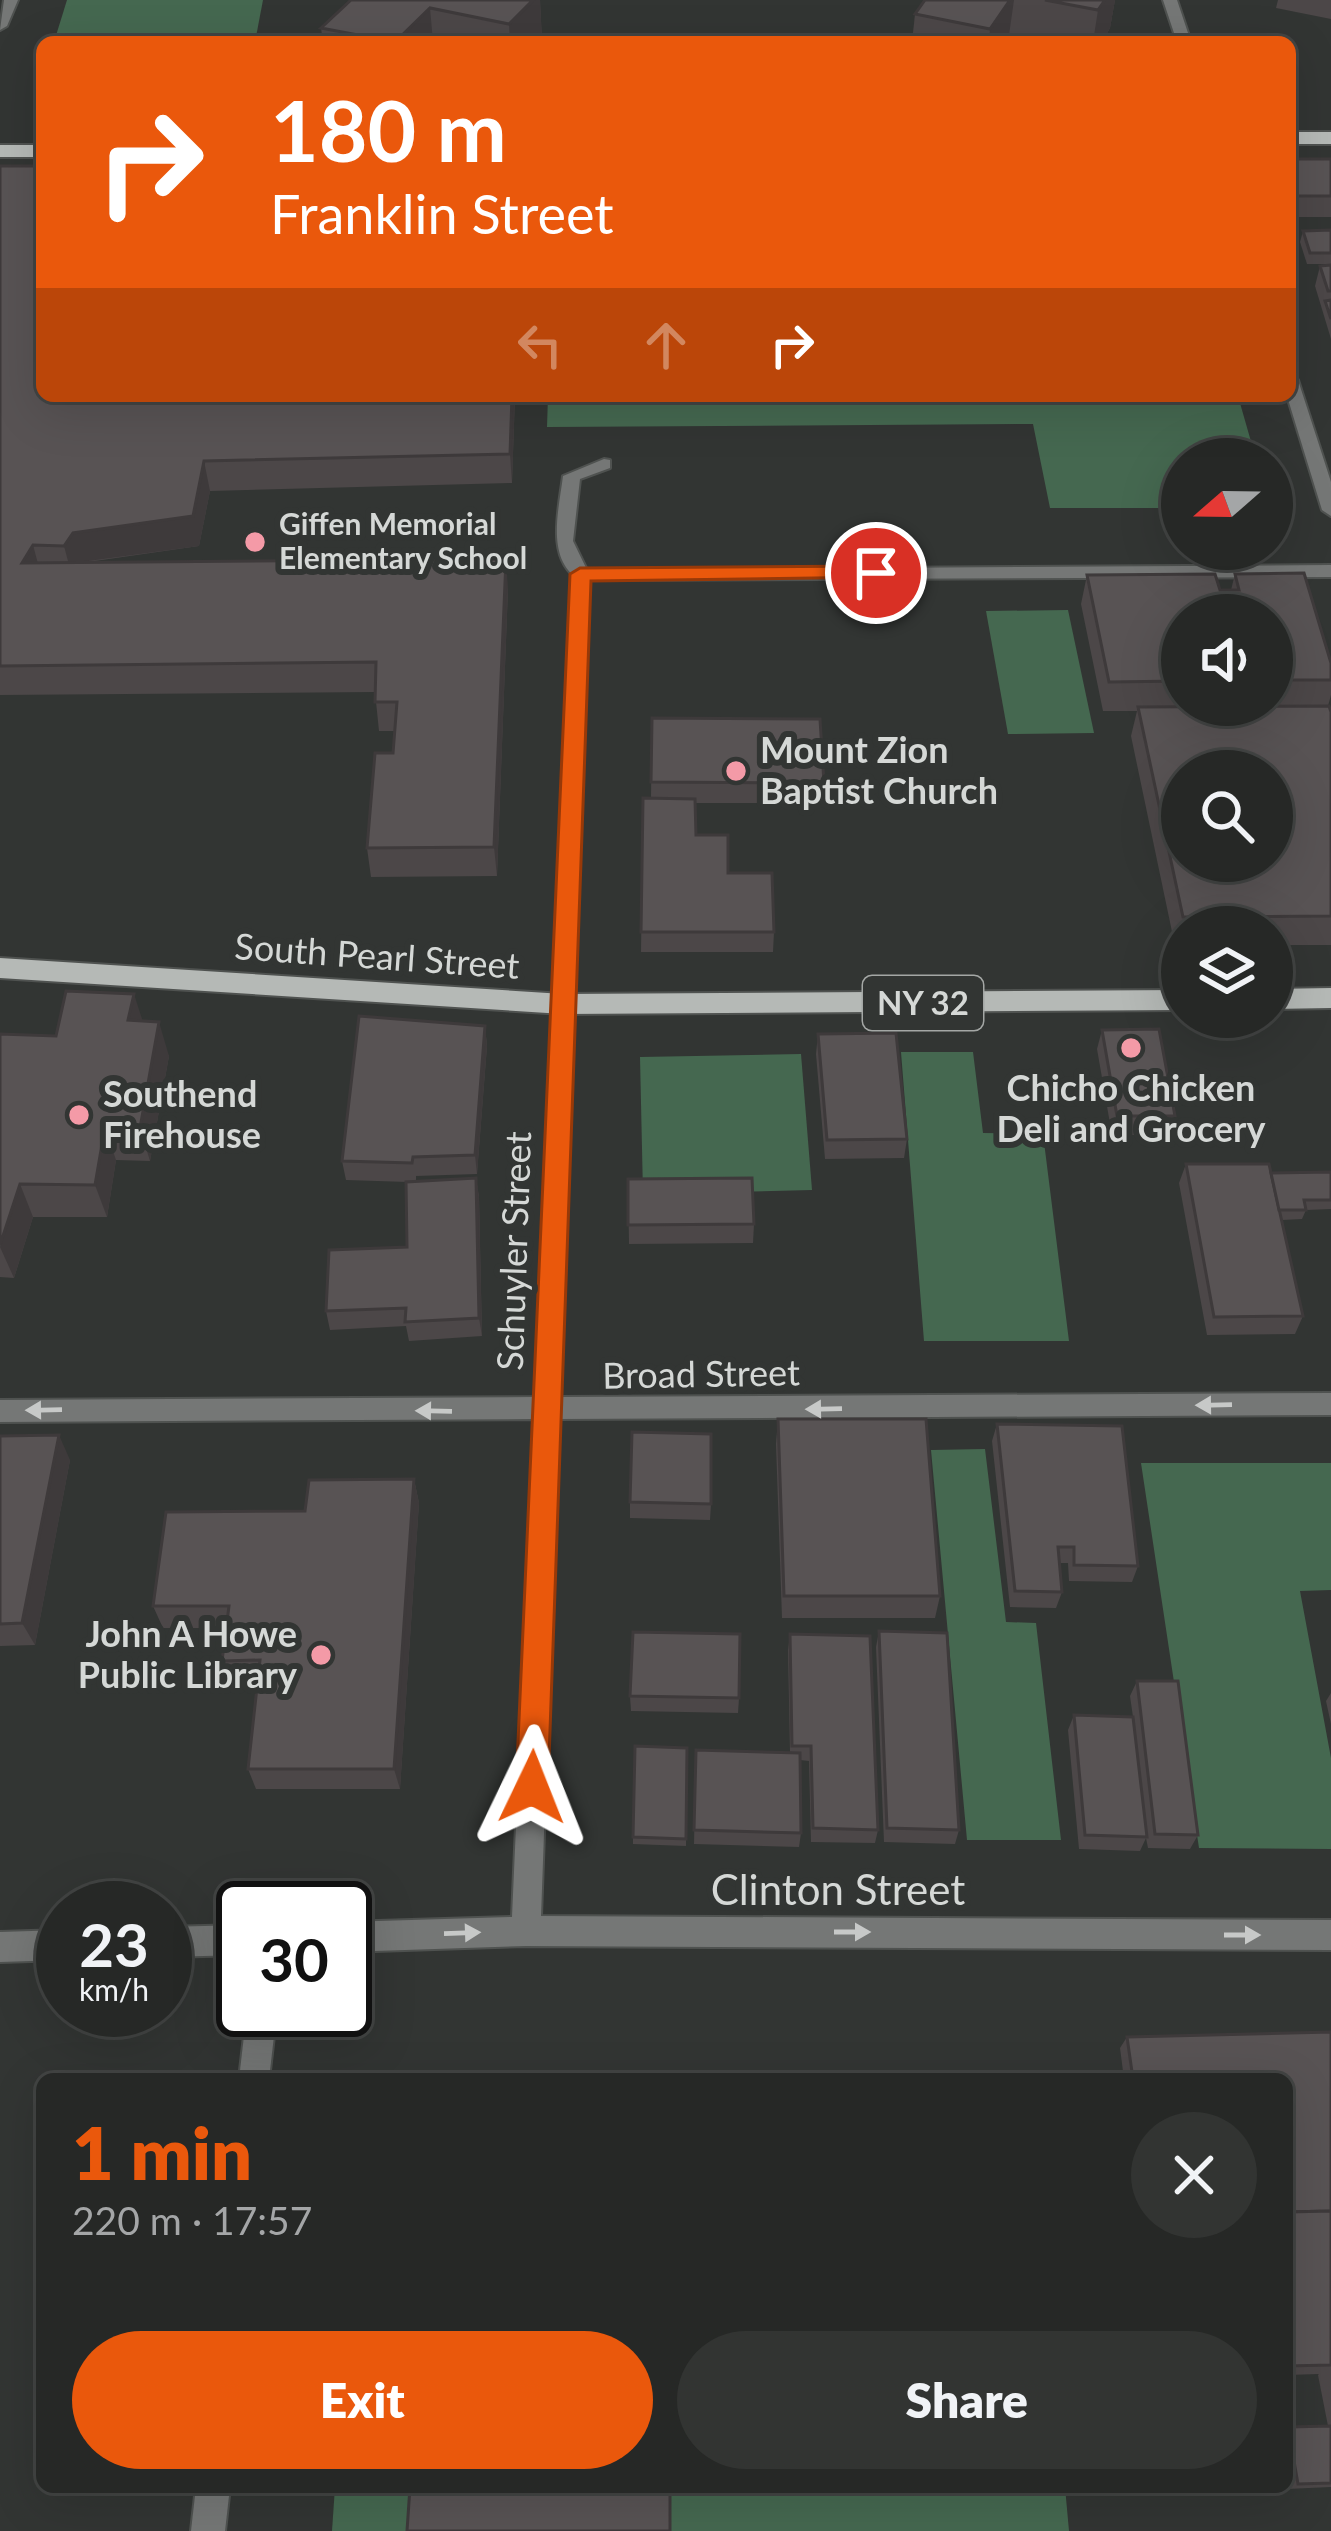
<!DOCTYPE html>
<html lang="en">
<head>
<meta charset="utf-8">
<style>
	body { margin:0; font-family:Lato,sans-serif; background:#323432; color:#f1f3f6; height:100vh; display:flex; flex-direction:column; font-size:45px; white-space:nowrap }
	* { box-sizing:border-box; margin:0 }
	p { font-size:39px; color:#a4a6a7 }
	.icon { flex:none; width:66px; height:66px; fill:none; stroke:currentColor; stroke-width:2; stroke-linecap:round; stroke-linejoin:round }
	.map { position:relative; flex:1; overflow:hidden }
	.sheet { position:absolute; left:36px; top:2073px; width:1257px; height:420px; display:flex; flex-direction:column; background:#262826; border-radius:18px; box-shadow:0 12px 48px #0002,0 0 0 3px #424443 }
	.sheet>* { flex:none }
	.top-card { position:absolute; left:36px; top:36px; width:1260px; height:366px; border-radius:18px; box-shadow:0 12px 48px #0002,0 0 0 3px #424443; background:#ea580c; color:#fff; overflow:hidden }
	.needle { width:78px; rotate:250deg }
	.controls { position:absolute; left:1161px; top:438px; display:grid; gap:24px }
	.controls a { display:grid; place-items:center; width:132px; height:132px; border-radius:50%; background:#262826; box-shadow:0 12px 48px #0002,0 0 0 3px #424443; font-size:60px }
	.speed { position:absolute; left:36px; top:1881px; display:flex; gap:24px; font-size:60px; font-weight:700; text-align:center }
	.speed>* { display:grid; place-content:center; width:156px; height:156px; border-radius:50%; background:#262826; box-shadow:0 12px 48px #0002,0 0 0 3px #424443; line-height:1 }
	.speed small { font-size:30px; font-weight:400 }
	.speed .limit { border:6px solid #111; border-radius:18px; background:#fff; color:#111 }
	.pin { position:absolute; display:grid; place-items:center; width:102px; height:102px; color:#fff; margin:-51px; border:6px solid #fff; border-radius:50%; box-shadow:0 3px 12px #0007 }
	.me { position:absolute; width:132px; margin:-66px; rotate:2deg; stroke-linejoin:round; filter:drop-shadow(0 0 9px #0008) }
	.turn { display:flex; align-items:center; gap:42px; height:252px; padding:0 36px; font-size:54px }
	.turn .icon { width:156px; height:156px; stroke-width:2.5 }
	.turn b { display:block; font-size:84px; line-height:102px }
	.lanes { display:flex; align-items:center; height:114px; padding:0 36px; background:#0003; justify-content:center; gap:60px; direction:ltr }
	.lanes .off { opacity:.35 }
	.round { display:grid; place-items:center; flex:none; width:126px; height:126px; border-radius:63px; background:#323432 }
	.headline { display:flex; align-items:center; justify-content:space-between; height:204px; padding:0 36px }
	h1 { font-size:72px; font-weight:800; line-height:90px; color:#ea580c }
	.cta { display:flex; gap:24px; margin-top:auto; padding:24px 36px }
	.cta a { flex:1; height:138px; border-radius:72px; background:#ea580c; color:#fff; font-size:48px; font-weight:800; line-height:138px; text-align:center }
	.cta a+a { background:#323432; color:#f1f3f6 }
	.map>svg:first-child { display:block }
	.green { fill:#456850 }
	.lines { fill:none; stroke-linecap:round; stroke-linejoin:round }
	.lane-casing { stroke:#4f5250; stroke-width:4 }
	.street-casing { stroke:#4f5250; stroke-width:4 }
	.primary-casing { stroke:#4f5250; stroke-width:4 }
	.lane { fill:#757776; fill-rule:evenodd }
	.street { fill:#757776; fill-rule:evenodd }
	.primary { fill:#b5b9b6; fill-rule:evenodd }
	.wall { fill:#4c4748; fill-rule:evenodd }
	.shaded-wall { fill:#3e3a3b }
	.building { fill:#585354; stroke:#3e3a3b; stroke-width:3; fill-rule:evenodd }
	.oneway { fill:#c7c9c8 }
	.route { fill:#ea580c; stroke:#983908; stroke-width:3 }
	.poi-dot { fill:#f49aa7; stroke:#323533; stroke-width:4.5 }
	.labels { text-anchor:middle; stroke-width:12; stroke-linejoin:round; paint-order:stroke }
	.far-poi-label { font-size:30px; font-weight:bold; fill:#d5d8d6; stroke:#323533; text-anchor:start }
	.shield { fill:#323533; stroke:#a4a7a5; stroke-width:3 }
	.shield-label { font-size:33px; font-weight:bold; fill:#d5d8d6 }
	.poi-label { font-size:36px; font-weight:bold; fill:#d5d8d6; stroke:#323533; text-anchor:start }
	.street-label { font-size:36px; fill:#d5d8d6; stroke:#323533 }
	.near-street-label { font-size:42px; fill:#d5d8d6; stroke:#323533 }
</style>
</head>
<body>
<div class="map">
<svg width="1331" height="2531" viewBox="0 0 1331 2531">
	<rect width="100%" height="100%" fill="#323533"/>
	<g class="green">
		<polygon points="67,0 263,0 255,42 54,42"/>
		<polygon points="548,396 1238,396 1256,459 1182,459 1182,508 1050,508 1033,424 547,427"/>
		<polygon points="1068,610 1094,733 1008,734 986,611"/>
		<polygon points="901,1052 973,1052 983,1133 1043,1134 1069,1341 924,1341"/>
		<polygon points="801,1054 812,1190 643,1194 640,1057"/>
		<polygon points="985,1449 1006,1622 1036,1623 1061,1840 967,1840 931,1450"/>
		<polygon points="1141,1463 1331,1463 1331,1590 1300,1591 1331,1758 1331,1849 1199,1848"/>
		<polygon points="335,2487 1065,2487 1069,2531 332,2531"/>
	</g>
	<g class="lines">
		<defs>
			<path id="lane" d="M604,459L610,460V468L580,479L573,541L589,574L580,580C545,560 559,509 563,476Z"/>
			<g id="street">
				<polygon points="4,0 18,0 7,26 0,30"/>
				<polygon points="1163,0 1177,0 1191,42 1177,42"/>
				<polygon points="1290,375 1298,380 1331,482 1331,516 1322,510 1287,396 1290,396"/>
				<polygon points="1331,565 1331,577 589,580 560,1397 1331,1393 1331,1415 559,1419 541,1916 1331,1920 1331,1950 526,1946 345,1952 345,1922 512,1917 534,1419 0,1422 0,1400 535,1397 573,570"/>
				<polygon points="243,1925 243,1955 165,1957 165,1927"/>
				<polygon points="63,1930 63,1960 0,1962 0,1932"/>
				<polygon points="247,2010 277,2010 269,2079 239,2079"/>
				<polygon points="196,2487 230,2487 225,2531 191,2531"/>
			</g>
			<g id="primary">
				<rect x="1290" y="132" width="41" height="12"/>
				<rect x="0" y="145" width="42" height="12"/>
				<polygon points="0,958 563,994 1182,990 1182,1010 563,1014 0,978"/>
				<polygon points="1331,988 1331,1008 1272,1009 1272,989"/>
			</g>
		</defs>
		<use href="#lane" class="lane-casing"/>
		<use href="#street" class="street-casing"/>
		<use href="#primary" class="primary-casing"/>
		<use href="#lane" class="lane"/>
		<use href="#street" class="street"/>
		<use href="#primary" class="primary"/>
	</g>
	<g class="wall">
		<polygon points="351,0 540,0 542,41 323,42 321,28"/>
		<polygon points="925,0 1115,0 1110,28 1102,42 912,42 915,14"/>
		<polygon points="1278,0 1331,0 1331,19 1276,8"/>
		<polygon points="1290,159 1331,159 1331,217 1292,217 1290,210"/>
		<polygon points="0,166 42,396 515,396 512,483 210,491 199,546 81,563 508,589 497,876 371,877 367,848 393,753 395,731 379,731 375,692 0,695"/>
		<polygon points="1331,230 1331,264 1307,264 1300,242 1303,231"/>
		<polygon points="1331,265 1331,339 1315,286 1320,266"/>
		<path d="M1235,574L1331,663V695L1328,706L1331,712V945H1272V927H1182V946H1175L1131,736L1137,711H1103L1081,604L1087,575L1231,590ZM1182,615H1272V705H1182Z"/>
		<polygon points="652,718 824,783 822,803 696,803 696,835 774,932 773,952 641,952 643,798 651,798"/>
		<polygon points="143,1021 169,1056 150,1161 116,1160 107,1217 33,1217 14,1278 0,1277 0,1034 56,1036"/>
		<polygon points="485,1026 487,1046 477,1174 416,1176 416,1181 476,1178 479,1197 482,1336 409,1341 406,1326 330,1330 326,1311 407,1247 408,1182 346,1180 342,1161"/>
		<polygon points="1102,1030 1175,1116 1169,1135 1112,1135 1097,1049"/>
		<polygon points="818,1034 907,1139 904,1158 825,1159 816,1054"/>
		<polygon points="1186,1164 1271,1173 1331,1172 1331,1209 1306,1210 1302,1219 1282,1220 1303,1316 1295,1334 1207,1335 1179,1183"/>
		<polygon points="628,1179 754,1224 753,1243 629,1244"/>
		<polygon points="778,1419 940,1596 935,1618 782,1618 776,1444"/>
		<polygon points="997,1424 1138,1566 1132,1582 1069,1581 1068,1563 1059,1563 1062,1592 1056,1608 1010,1607 992,1441"/>
		<polygon points="0,1436 70,1460 35,1645 0,1646"/>
		<polygon points="414,1479 419,1503 400,1789 256,1789 248,1769 257,1682 231,1682 222,1661 226,1628 163,1628 153,1606 305,1511"/>
		<polygon points="630,1502 711,1504 710,1520 630,1518"/>
		<polygon points="879,1631 959,1830 955,1844 884,1842 876,1647"/>
		<polygon points="790,1634 878,1830 875,1843 811,1842 809,1761 800,1760 801,1833 799,1847 694,1844 696,1750 790,1753 788,1650"/>
		<polygon points="1137,1681 1198,1835 1190,1849 1148,1848 1146,1838 1140,1851 1079,1849 1068,1730 1074,1715 1133,1717 1130,1696"/>
		<polygon points="1331,1693 1331,1724 1326,1701"/>
		<polygon points="630,1696 739,1698 738,1713 631,1711"/>
		<polygon points="687,1748 686,1846 633,1844 633,1837"/>
		<polygon points="1331,2032 1331,2487 1287,2489 1287,2428 1328,2426 1318,2375 1319,2374 1287,2375 1287,2079 1124,2079 1120,2048 1127,2037"/>
	</g>
	<g class="shaded-wall">
		<polygon points="533,0 540,0 542,41 510,42 509,24"/>
		<polygon points="1010,0 1014,0 1008,42 989,42 990,29"/>
		<polygon points="1105,0 1115,0 1110,28 1102,42 1093,42 1098,10"/>
		<polygon points="430,8 433,42 395,42"/>
		<polygon points="512,396 515,396 512,483 510,454"/>
		<polygon points="204,461 210,491 199,546 81,562 72,576 64,546 73,533"/>
		<polygon points="33,545 41,575 22,563"/>
		<polygon points="506,559 508,589 497,876 494,847"/>
		<polygon points="134,994 145,1028 128,1020"/>
		<polygon points="159,1022 169,1056 150,1161 140,1128"/>
		<polygon points="485,1026 487,1046 477,1174 475,1155"/>
		<polygon points="105,1127 116,1160 107,1217 95,1185"/>
		<polygon points="476,1178 479,1197 482,1336 479,1318"/>
		<polygon points="20,1184 33,1217 14,1278 0,1247"/>
		<polygon points="59,1435 70,1460 35,1645 22,1623"/>
		<polygon points="414,1479 419,1503 400,1789 394,1769"/>
	</g>
	<g class="building">
		<polygon points="351,0 533,0 509,24 430,8 395,42 321,28"/>
		<polygon points="925,0 1010,0 990,29 915,14"/>
		<polygon points="1045,0 1105,0 1098,10"/>
		<polygon points="668,39 668,42 638,42 638,40"/>
		<polygon points="1290,159 1331,159 1331,196 1297,196 1290,173"/>
		<polygon points="0,166 42,166 42,396 512,396 510,454 204,461 193,516 73,533 64,546 33,545 22,563 506,559 494,847 367,848 375,753 393,753 397,702 375,702 376,662 0,666"/>
		<polygon points="1331,230 1331,253 1310,253 1303,231"/>
		<polygon points="1331,265 1331,291 1328,291 1320,266"/>
		<polygon points="1331,300 1331,319 1325,301"/>
		<polygon points="1304,573 1331,663 1331,680 1272,680 1272,615 1182,615 1182,681 1109,682 1087,575 1215,574 1220,590 1239,590 1235,574"/>
		<path d="M1329,706L1331,712V916L1183,917L1138,707ZM1182,771H1272V861H1182Z"/>
		<polygon points="652,718 820,719 824,783 651,782"/>
		<polygon points="643,798 695,799 696,835 728,835 728,873 772,873 774,932 641,932"/>
		<polygon points="66,991 134,994 128,1020 159,1022 140,1128 105,1127 95,1185 20,1184 0,1245 0,1034 56,1036"/>
		<polygon points="359,1016 485,1026 475,1155 413,1157 412,1163 342,1161"/>
		<polygon points="1159,1029 1175,1116 1117,1116 1102,1030"/>
		<polygon points="896,1033 907,1139 827,1140 818,1034"/>
		<polygon points="1186,1164 1269,1164 1303,1316 1214,1317"/>
		<polygon points="1331,1172 1331,1200 1304,1200 1306,1210 1279,1210 1271,1173"/>
		<polygon points="476,1178 479,1318 405,1322 406,1308 326,1311 329,1250 407,1247 406,1182"/>
		<polygon points="752,1178 754,1224 628,1225 628,1179"/>
		<polygon points="778,1419 926,1419 940,1596 784,1596"/>
		<polygon points="997,1424 1122,1426 1138,1566 1074,1565 1074,1547 1058,1547 1062,1592 1015,1591"/>
		<polygon points="632,1432 711,1434 711,1504 630,1502"/>
		<polygon points="59,1435 22,1623 0,1624 0,1436"/>
		<polygon points="414,1479 394,1769 248,1769 260,1660 222,1661 229,1606 153,1606 166,1512 305,1511 309,1480"/>
		<polygon points="879,1631 947,1633 959,1830 887,1828"/>
		<polygon points="633,1632 740,1634 739,1698 630,1696"/>
		<polygon points="790,1634 870,1636 878,1830 813,1828 811,1746 792,1746"/>
		<polygon points="1137,1681 1178,1681 1198,1835 1155,1834"/>
		<polygon points="1074,1715 1133,1717 1147,1837 1085,1835"/>
		<polygon points="635,1746 687,1748 686,1839 633,1837"/>
		<polygon points="696,1750 800,1753 801,1833 694,1830"/>
		<polygon points="1331,2032 1331,2211 1287,2212 1287,2079 1133,2079 1127,2037"/>
		<polygon points="1331,2211 1331,2365 1287,2366 1287,2212"/>
		<polygon points="1331,2426 1331,2483 1298,2484 1288,2427"/>
		<polygon points="410,2487 670,2487 670,2531 407,2531"/>
	</g>
	<defs><path id="oneway-solid" d="M-6-.8H1V-3.2L6.5 0L1 3.2V.8H-6Z" transform="scale(3)"/></defs>
	<g class="oneway">
		<use href="#oneway-solid" transform="translate(1214 1405) rotate(179)"/>
		<use href="#oneway-solid" transform="translate(824 1409) rotate(179)"/>
		<use href="#oneway-solid" transform="translate(44 1410) rotate(179)"/>
		<use href="#oneway-solid" transform="translate(434 1411) rotate(-179)"/>
		<use href="#oneway-solid" transform="translate(852 1932)"/>
		<use href="#oneway-solid" transform="translate(462 1933) rotate(-2)"/>
		<use href="#oneway-solid" transform="translate(1242 1935)"/>
	</g>
	<polygon class="route" points="876,566 884,568 884,577 591,581 548,1787 543,1798 532,1802 520,1798 516,1787 570,574 580,568"/>
	<g class="poi-dot">
		<circle cx="255" cy="542" r="12"/>
		<circle cx="736" cy="771" r="12"/>
		<circle cx="1131" cy="1048" r="12"/>
		<circle cx="79" cy="1115" r="12"/>
		<circle cx="321" cy="1655" r="12"/>
	</g>
	<g class="labels">
		<g class="far-poi-label">
			<text x="279" y="535">Giffen Memorial<tspan x="279" dy="34">Elementary School</tspan></text>
		</g>
		<rect class="shield" x="863" y="976" width="120" height="54" rx="9"/>
		<g class="shield-label">
			<text x="923" y="1015">NY 32</text>
		</g>
		<g class="poi-label">
			<text x="760" y="763">Mount Zion<tspan x="760" dy="41">Baptist Church</tspan></text>
			<text x="1131" y="1101" text-anchor="middle">Chicho Chicken<tspan x="1131" dy="41">Deli and Grocery</tspan></text>
			<text x="103" y="1107">Southend<tspan x="103" dy="41">Firehouse</tspan></text>
			<text x="297" y="1647" text-anchor="end">John A Howe<tspan x="297" dy="41">Public Library</tspan></text>
		</g>
		<g class="street-label">
			<text transform="translate(377 956) rotate(4)" y="13">South Pearl Street</text>
			<text transform="translate(514 1251) rotate(-88)" y="13">Schuyler Street</text>
			<text transform="translate(701 1374) rotate(-1)" y="13">Broad Street</text>
		</g>
		<g class="near-street-label">
			<text x="838" y="1905">Clinton Street</text>
		</g>
	</g>
</svg>
<div class="controls">
<a><svg class="needle" viewBox="-14 -14 28 28"><path d="M0-13l5 13h-10z" fill="#e53935"/><path d="M0 13l5-13h-10z" fill="#a4a6a7"/></svg></a>
<a><svg class="icon" aria-label="sound" viewBox="0 0 24 24"><path d="M4 9h4l5-4v14l-5-4H4zM17 9q2 3 0 6"/></svg></a>
<a><svg class="icon" aria-label="search" viewBox="0 0 24 24"><circle cx="10" cy="10" r="6"/><path d="M15 15l6 6"/></svg></a>
<a><svg class="icon" aria-label="layers" viewBox="0 0 24 24"><path d="M12 4l9 5-9 5-9-5zM3 14l9 5 9-5"/></svg></a>
</div>
<div class="speed"><div>23<small>km/h</small></div><div class="limit">30</div></div>
<div class="pin" style="left:876px;top:573px;background:#d93025"><svg class="icon" aria-label="arrive" viewBox="0 0 24 24"><path d="M6 21V4h12l-3 4 3 4H6"/></svg></div>
<svg class="me" style="left:532px;top:1787px" viewBox="-20 -20 40 40"><path d="M0-17L14 15 0 8-14 15z" fill="#ea580c" stroke="#fff" stroke-width="4"/></svg>
<div class="top-card">
<div class="turn"><svg class="icon" aria-label="right" viewBox="0 0 24 24"><path d="M7 20v-9h11M14 6l5 5-5 5"/></svg><div><b>180 m</b>Franklin Street</div></div>
<div class="lanes"><svg class="icon off" aria-label="left" viewBox="0 0 24 24"><path d="M17 20v-9H6M10 6l-5 5 5 5"/></svg><svg class="icon off" aria-label="ahead" viewBox="0 0 24 24"><path d="M12 20V5M6 11l6-6 6 6"/></svg><svg class="icon" aria-label="right" viewBox="0 0 24 24"><path d="M7 20v-9h11M14 6l5 5-5 5"/></svg></div>
</div>
<section class="sheet">
<div class="headline"><div><h1>1 min</h1><p>220 m · 17:57</p></div><a class="round"><svg class="icon" aria-label="close" viewBox="0 0 24 24"><path d="M6 6l12 12M18 6L6 18"/></svg></a></div>
<div class="cta"><a>Exit</a><a>Share</a></div>
</section>
</div>
</body>
</html>
